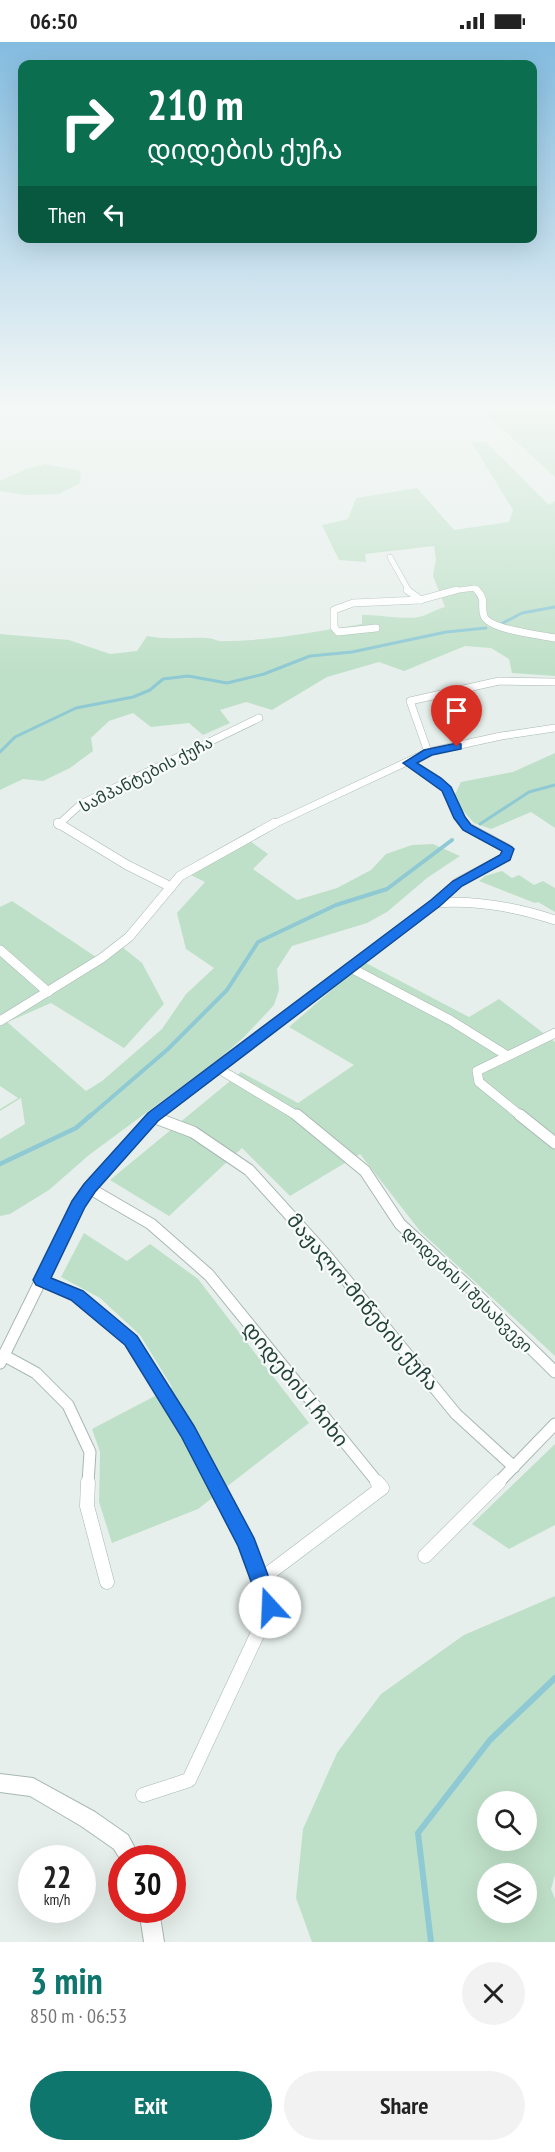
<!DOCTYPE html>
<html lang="en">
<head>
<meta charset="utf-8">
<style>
	body { margin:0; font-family:"PT Sans Narrow","Noto Sans Georgian",sans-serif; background:#f2f2f2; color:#222; height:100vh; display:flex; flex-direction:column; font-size:22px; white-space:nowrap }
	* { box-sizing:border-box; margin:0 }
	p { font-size:20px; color:#767676 }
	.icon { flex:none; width:33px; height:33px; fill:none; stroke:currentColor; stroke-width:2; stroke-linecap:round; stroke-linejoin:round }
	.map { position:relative; height:1900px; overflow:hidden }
	.details { display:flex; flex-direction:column; background:#fff; flex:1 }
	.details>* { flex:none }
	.guide { position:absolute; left:18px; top:18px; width:519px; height:183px; border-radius:12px; box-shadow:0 6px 24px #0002; background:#0b6e4f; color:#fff; overflow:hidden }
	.controls { position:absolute; left:477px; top:1749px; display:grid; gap:12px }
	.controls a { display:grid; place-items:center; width:60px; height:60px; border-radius:50%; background:#fff; box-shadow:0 6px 24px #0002; font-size:30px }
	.speed { position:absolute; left:18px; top:1803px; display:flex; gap:12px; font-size:30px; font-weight:700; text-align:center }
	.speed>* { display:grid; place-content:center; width:78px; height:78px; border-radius:50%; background:#fff; box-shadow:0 6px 24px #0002; line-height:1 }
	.speed small { font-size:15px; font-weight:400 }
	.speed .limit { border:9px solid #d22; background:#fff; color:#111 }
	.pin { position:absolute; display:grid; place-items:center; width:51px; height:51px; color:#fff; margin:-62px -26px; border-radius:50% 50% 50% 0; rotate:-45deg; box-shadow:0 0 6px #0007 }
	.pin .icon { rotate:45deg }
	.me { position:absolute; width:66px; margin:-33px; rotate:340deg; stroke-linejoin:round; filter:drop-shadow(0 0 4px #0008) }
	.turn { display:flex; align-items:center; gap:21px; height:126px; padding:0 30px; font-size:27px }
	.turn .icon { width:78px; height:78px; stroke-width:2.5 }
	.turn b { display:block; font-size:42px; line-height:51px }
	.then { display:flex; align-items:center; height:57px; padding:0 30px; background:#0003; gap:12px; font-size:22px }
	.round { display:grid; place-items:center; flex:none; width:63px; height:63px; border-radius:32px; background:#f2f2f2 }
	.overview { display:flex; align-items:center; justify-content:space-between; height:102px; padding:0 30px }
	h1 { font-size:36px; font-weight:800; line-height:45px; color:#0f766e }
	.action { display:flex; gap:12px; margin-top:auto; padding:12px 30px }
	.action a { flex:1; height:69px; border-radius:36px; background:#0f766e; color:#fff; font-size:24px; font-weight:800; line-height:69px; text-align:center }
	.action a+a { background:#f2f2f2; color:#222 }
	.status { display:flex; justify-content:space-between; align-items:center; height:42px; padding:0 30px; background:#fff; direction:ltr }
	.status svg { height:16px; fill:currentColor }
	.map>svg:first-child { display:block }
	.green { fill:#bfe0c8; fill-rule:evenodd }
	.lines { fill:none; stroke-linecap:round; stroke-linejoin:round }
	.stream-far3 { stroke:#8ec9d4; stroke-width:3 }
	.stream-far2 { stroke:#8ec9d4; stroke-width:4 }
	.stream-far1 { stroke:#8ec9d4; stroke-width:4.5 }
	.stream { stroke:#8ec9d4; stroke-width:6 }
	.minor-far4-casing { stroke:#a8b8b2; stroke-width:6 }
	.minor-far3-casing { stroke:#a8b8b2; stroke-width:8 }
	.minor-far2-casing { stroke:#a8b8b2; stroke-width:10 }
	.minor-far1-casing { stroke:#a8b8b2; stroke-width:13 }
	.minor-casing { stroke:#a8b8b2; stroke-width:15 }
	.tertiary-casing { stroke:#a8b8b2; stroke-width:2 }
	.minor-far4 { stroke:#fff; stroke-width:5 }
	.minor-far3 { stroke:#fff; stroke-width:7 }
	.minor-far2 { stroke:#fff; stroke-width:9 }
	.minor-far1 { stroke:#fff; stroke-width:11 }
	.minor { stroke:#fff; stroke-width:14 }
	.tertiary { fill:#fff; fill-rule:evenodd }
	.route { fill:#1a73e8; stroke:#114b97; stroke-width:1.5 }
	.labels { text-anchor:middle; stroke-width:4.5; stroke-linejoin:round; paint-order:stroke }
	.street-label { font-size:16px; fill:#24423a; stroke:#f7fbf9 }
	.near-street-label { font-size:20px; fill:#24423a; stroke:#f7fbf9 }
</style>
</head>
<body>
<div class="status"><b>06:50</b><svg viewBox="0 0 49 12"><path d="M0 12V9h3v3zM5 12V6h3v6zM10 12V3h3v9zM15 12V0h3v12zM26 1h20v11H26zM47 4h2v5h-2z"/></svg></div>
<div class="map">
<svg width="555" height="1900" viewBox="0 0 555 1900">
	<rect width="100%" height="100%" fill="#e6efeb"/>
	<g class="green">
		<polygon points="476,363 555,363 555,435"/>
		<path d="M486,400L549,463L555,459V634L512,631L509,617L491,606L465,604L404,629L379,620L327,635L272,668L246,660L220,668L230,681L203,693L189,681L151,685L133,671L109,679L91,696L93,709L70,726L43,739L23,737L0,748V592L69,598L110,612L137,609L147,594C166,598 187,595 207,596C213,596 218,600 225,599C271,599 317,589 362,582V573C381,572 400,578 419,575C428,573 436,567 445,565L433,534L436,517L434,504L365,512L366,520L339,518L322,483L348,477L356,456L417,446L454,488L509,480L513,468L472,401Z"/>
		<polygon points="45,422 81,429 80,441 59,452 26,453 0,449 0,439 26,427"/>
		<polygon points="555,711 555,786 531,770 491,787 474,781 453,757 461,740 513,730"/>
		<polygon points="243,794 268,812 253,827 297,858 337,846 371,828 386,812 412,803 433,802 460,814 427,836 387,870 367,881 292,904 277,927 279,948 274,963 244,995 220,1016 89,1113 49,1148 10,1172 0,1174 0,1097 25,1082 21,1056 0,1069 0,1067 18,1056 0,1044 0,982 6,979 86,1049 102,1039 162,987 186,952 214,926 186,907 177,871 205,840 185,830"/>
		<polygon points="502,829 512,836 519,833 534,843 543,839 555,846 555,870 538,860 535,861 479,839 485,834"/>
		<polygon points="12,859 96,915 116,900 142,921 164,962 124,1006 51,961 10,979 0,972 0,865"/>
		<polygon points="364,920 469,975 499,957 555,1000 555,1314 420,1189 360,1112 290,1154 242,1106 169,1174 110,1138 241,1030 298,1061 354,1023 289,985"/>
		<polygon points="84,1191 127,1219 150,1202 198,1237 309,1381 198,1467 112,1501 99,1460 100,1410 92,1387 172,1345 140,1293 100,1256 61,1235"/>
		<polygon points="555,1402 555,1483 509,1507 472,1482"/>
		<path d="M555,1554V1833L551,1847L555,1857V1900H312L296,1856L303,1787L337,1711L381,1652L464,1593ZM488,1760H526V1798H488ZM488,1832H526V1870H488Z"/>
	</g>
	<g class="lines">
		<g class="stream-far3">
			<polyline points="501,582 522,571 555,565"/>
			<polyline points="0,710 15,695 76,666 133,655 150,648 163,637 188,634 227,641 264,632 310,614 352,610 446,590 486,586"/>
			<polyline points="480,782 529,750 555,743"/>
		</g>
		<polyline class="stream-far2" points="89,1075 168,1007 227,948 258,900 336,863 387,847 452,798"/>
		<polyline class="stream-far1" points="0,1122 76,1086 91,1073"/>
		<polyline class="stream" points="431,1900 418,1791 490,1698 555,1636"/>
		<defs>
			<g id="minor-far4">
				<polyline points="390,515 409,549"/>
				<polyline points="451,549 475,546 478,549"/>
			</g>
			<g id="minor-far3">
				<polyline points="407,548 421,558"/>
				<path d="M477,548C487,559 480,562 484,574C489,588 541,593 555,596"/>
				<polyline points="376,586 338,590 334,585 334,568 353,561 420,558 456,548"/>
				<polyline points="428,710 410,659 499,639 555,640"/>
				<polyline points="409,721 447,747 465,783"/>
				<polyline points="58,783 81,762 259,676"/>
				<polyline points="272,783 428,710 501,694 555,686"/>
			</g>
			<g id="minor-far2">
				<polyline points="58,781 127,823 171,845"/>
				<path d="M435,861C476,858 516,865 555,878"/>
				<polyline points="0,908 48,950"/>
				<polyline points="349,925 450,978 506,1013"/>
				<polyline points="0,979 102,916 129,895 180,834 275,781"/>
				<polyline points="219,1027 299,1075"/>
				<polyline points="153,1075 435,861 457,841 506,815 508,807 467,785 464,781"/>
				<polyline points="522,1075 479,1040 477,1029 555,991"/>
			</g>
			<g id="minor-far1">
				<polyline points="297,1073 365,1129 400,1182 472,1248 555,1330"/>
				<polyline points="520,1073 555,1101"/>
				<polyline points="153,1075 193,1090 249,1128 325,1212 456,1372 514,1425"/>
				<polyline points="89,1146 151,1182 209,1233 378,1441"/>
				<polyline points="41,1238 77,1253 131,1299 187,1389 215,1441"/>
				<polyline points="3,1313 36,1331 68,1363 90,1410 88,1441"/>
				<polyline points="0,1321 78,1163 89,1146 155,1073"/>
				<polyline points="498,1441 555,1382"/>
			</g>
			<g id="minor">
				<polyline points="88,1440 87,1464 107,1540"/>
				<polyline points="425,1514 499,1440"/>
				<polyline points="260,1538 382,1446 377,1440"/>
				<polyline points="143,1753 189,1738 270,1565 247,1502 214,1440"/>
			</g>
			<g id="tertiary">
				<polygon points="0,1732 33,1736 95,1770 128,1793 140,1816 122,1816 122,1820 114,1807 81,1784 30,1754 0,1750"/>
				<polygon points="139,1868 159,1868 164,1900 144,1900"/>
			</g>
		</defs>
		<use href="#minor-far4" class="minor-far4-casing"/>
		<use href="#minor-far3" class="minor-far3-casing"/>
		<use href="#minor-far2" class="minor-far2-casing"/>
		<use href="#minor-far1" class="minor-far1-casing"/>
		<use href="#minor" class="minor-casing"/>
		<use href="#tertiary" class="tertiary-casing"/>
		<use href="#minor-far4" class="minor-far4"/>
		<use href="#minor-far3" class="minor-far3"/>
		<use href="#minor-far2" class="minor-far2"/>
		<use href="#minor-far1" class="minor-far1"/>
		<use href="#minor" class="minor"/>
		<use href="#tertiary" class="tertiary"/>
	</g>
	<linearGradient id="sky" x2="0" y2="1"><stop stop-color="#84bce0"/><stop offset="0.58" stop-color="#f4f8f6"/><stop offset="1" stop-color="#f4f8f6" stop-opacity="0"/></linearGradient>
	<rect width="555" height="629" fill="url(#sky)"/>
	<polygon class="route" points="457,701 461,702 461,707 432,713 417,721 441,736 451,745 465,775 471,783 512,805 514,807 510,818 462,844 440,864 158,1079 95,1150 85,1165 51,1236 83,1249 137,1294 194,1384 254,1496 280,1565 277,1572 270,1574 263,1572 238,1504 181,1394 125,1303 71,1258 36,1243 33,1238 72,1159 84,1142 148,1071 431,858 453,839 500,813 502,809 463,788 454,776 442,749 403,721 424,708"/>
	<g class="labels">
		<g class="street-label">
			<text transform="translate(146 732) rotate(-27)" y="6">სამპანტების ქუჩა</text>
			<text transform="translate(468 1247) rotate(44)" y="6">დიდების II შესახვევი</text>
		</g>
		<g class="near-street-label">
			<text transform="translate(363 1260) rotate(50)" y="7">მაჟალო-მიწების ქუჩა</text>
			<text transform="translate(296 1342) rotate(51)" y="7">დიდების I ჩიხი</text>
		</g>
	</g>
</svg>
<div class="controls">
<a><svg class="icon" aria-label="search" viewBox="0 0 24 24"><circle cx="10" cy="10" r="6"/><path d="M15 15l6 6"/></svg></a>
<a><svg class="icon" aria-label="layers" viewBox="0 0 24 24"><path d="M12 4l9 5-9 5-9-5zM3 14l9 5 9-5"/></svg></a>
</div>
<div class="speed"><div>22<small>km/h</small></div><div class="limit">30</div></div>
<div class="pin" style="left:457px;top:705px;background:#d93025"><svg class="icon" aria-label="arrive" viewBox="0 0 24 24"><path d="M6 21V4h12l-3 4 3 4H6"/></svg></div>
<svg class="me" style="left:270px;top:1565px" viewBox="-20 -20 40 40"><circle r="19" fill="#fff"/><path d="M0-13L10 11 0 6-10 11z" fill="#1a73e8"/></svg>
<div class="guide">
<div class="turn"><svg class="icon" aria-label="right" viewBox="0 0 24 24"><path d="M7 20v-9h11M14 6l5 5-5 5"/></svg><div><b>210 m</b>დიდების ქუჩა</div></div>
<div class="then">Then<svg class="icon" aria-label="left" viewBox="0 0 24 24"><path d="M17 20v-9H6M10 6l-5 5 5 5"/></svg></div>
</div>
</div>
<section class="details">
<div class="overview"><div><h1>3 min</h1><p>850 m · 06:53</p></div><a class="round"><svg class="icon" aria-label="close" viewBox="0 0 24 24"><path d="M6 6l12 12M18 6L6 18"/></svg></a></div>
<div class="action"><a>Exit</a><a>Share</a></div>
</section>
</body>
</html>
